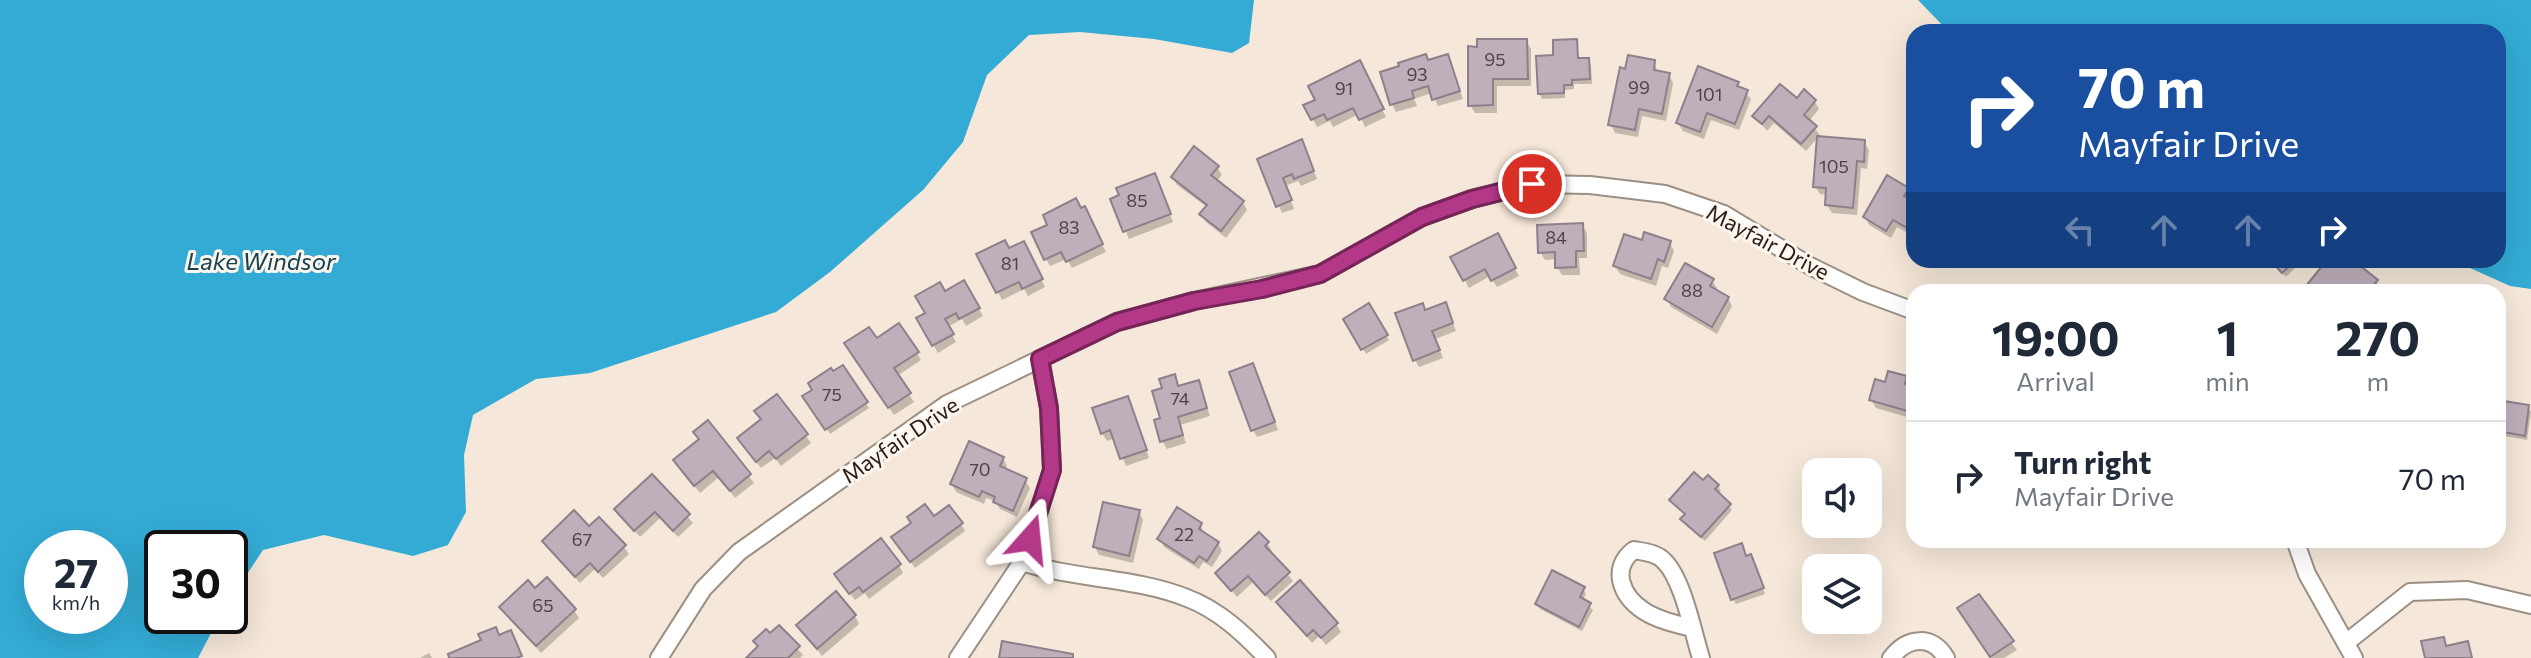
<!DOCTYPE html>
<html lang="en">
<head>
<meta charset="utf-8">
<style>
	body { margin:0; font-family:Commissioner,sans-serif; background:#f6f6f7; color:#1f2937; height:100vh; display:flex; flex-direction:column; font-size:30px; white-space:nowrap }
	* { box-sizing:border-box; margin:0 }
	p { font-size:26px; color:#747a83 }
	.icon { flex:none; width:44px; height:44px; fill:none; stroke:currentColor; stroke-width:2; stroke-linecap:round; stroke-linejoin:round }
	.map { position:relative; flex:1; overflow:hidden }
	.drawer { position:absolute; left:1906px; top:284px; width:600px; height:264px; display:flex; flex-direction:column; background:#fff; border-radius:24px; box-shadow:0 8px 32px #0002 }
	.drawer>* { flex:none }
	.banner { position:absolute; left:1906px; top:24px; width:600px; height:244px; border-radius:24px; box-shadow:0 8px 32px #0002; background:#1a4fa0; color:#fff; overflow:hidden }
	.buttons { position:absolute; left:1802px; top:458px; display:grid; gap:16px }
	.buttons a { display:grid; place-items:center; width:80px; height:80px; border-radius:16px; background:#fff; box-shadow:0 8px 32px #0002; font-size:40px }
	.speed { position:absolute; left:24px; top:530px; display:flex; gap:16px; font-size:40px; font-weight:700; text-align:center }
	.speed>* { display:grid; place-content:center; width:104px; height:104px; border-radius:50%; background:#fff; box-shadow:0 8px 32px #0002; line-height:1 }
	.speed small { font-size:20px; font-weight:400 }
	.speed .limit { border:4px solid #111; border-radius:12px; background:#fff; color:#111 }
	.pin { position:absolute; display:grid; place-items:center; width:68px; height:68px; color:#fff; margin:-34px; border:4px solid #fff; border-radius:50%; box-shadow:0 2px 8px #0007 }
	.me { position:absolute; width:88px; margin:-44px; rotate:18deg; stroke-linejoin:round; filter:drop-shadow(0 0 6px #0008) }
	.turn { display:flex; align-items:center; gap:28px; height:168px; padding:0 40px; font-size:36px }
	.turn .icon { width:104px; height:104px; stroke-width:2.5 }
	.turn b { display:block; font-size:56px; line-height:68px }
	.lanes { display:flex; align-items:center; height:76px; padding:0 40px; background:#0003; justify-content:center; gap:40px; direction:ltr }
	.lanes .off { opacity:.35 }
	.eta { display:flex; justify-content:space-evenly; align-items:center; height:136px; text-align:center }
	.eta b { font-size:48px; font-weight:700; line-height:56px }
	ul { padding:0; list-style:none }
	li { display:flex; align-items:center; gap:24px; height:112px; padding:0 40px; border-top:2px solid #e0e1e3 }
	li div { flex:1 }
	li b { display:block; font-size:30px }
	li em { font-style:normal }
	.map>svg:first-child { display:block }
	.water { fill:#33abd5; fill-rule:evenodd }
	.shadow { fill:#0003 }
	.building { fill:#bfafbb; stroke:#8e7f8a; stroke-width:2 }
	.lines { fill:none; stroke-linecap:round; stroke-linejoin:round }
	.street-casing { stroke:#9c8f83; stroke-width:20 }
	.street { stroke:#fff; stroke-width:16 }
	.route-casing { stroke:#752458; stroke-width:20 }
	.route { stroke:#b43888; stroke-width:14 }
	.labels { text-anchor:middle; stroke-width:6; stroke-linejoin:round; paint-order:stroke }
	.number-label { font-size:18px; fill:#4c4443 }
	.street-label { font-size:22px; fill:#25201b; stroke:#fef5ed }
	.water-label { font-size:24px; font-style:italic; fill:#124455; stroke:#fef5ed }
</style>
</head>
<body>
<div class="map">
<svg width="2531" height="658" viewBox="0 0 2531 658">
	<rect width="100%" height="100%" fill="#f5e7d9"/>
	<g class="water">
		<path d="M0,0H1254L1249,43L1232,53L1154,39L1080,32L1029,35L987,75L963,142L923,190L830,272L776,312L590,373L536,379L473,415L464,455L466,512L448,545L413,556L324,535L263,550L230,600V548H162V616H220L198,658H0ZM42,548H110V616H42Z"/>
		<polygon points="1918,0 2531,0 2531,289 2510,286 2461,264 2459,260 2498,260 2498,32 1949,32"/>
	</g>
	<g class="shadow">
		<polygon points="1526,41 1531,49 1531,86 1497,86 1497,113 1475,113 1470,105 1470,48"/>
		<polygon points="1576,41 1579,60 1588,60 1591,65 1592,84 1574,84 1574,89 1565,90 1565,98 1542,99 1540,94 1555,57"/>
		<polygon points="1447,56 1463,99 1438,106 1432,93 1414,99 1417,106 1396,112 1392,104 1402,68"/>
		<polygon points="1654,62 1658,73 1669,75 1673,83 1666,121 1642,116 1638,137 1615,133 1611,125 1627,71"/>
		<polygon points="1363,70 1386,117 1365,127 1359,114 1333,127 1330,121 1317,127 1306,106"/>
		<polygon points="1737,83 1751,99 1739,130 1711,120 1704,139 1683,131 1678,123"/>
		<polygon points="1815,102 1819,109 1809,121 1820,135 1806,151 1774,123 1767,131 1755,116"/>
		<polygon points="1864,142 1869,150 1867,169 1861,168 1857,215 1832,213 1827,205 1828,195 1820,194 1815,186"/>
		<polygon points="1305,149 1317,179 1301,186 1298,181 1285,186 1294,209 1282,213 1259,160"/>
		<polygon points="1217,167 1222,175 1216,182 1243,202 1247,210 1226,238 1206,222 1202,214 1207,207 1177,185 1173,177"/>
		<polygon points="1158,183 1173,222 1129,239 1113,200"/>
		<polygon points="1907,190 1912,197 1909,202 1914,204 1913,236 1897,227 1891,238 1869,225 1865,217"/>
		<polygon points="1081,211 1088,216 1106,252 1072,268 1067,259 1050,266 1046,259 1050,225"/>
		<polygon points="1582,225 1587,233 1587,258 1579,258 1580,275 1562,275 1557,267 1557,259 1545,260 1540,252"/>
		<polygon points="1497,235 1519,276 1497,287 1490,276 1469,288 1453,258"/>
		<polygon points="1643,242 1670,243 1674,251 1668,268 1662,266 1656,286 1620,274 1615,266"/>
		<polygon points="1008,251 1028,251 1045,287 1028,296 1024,289 1002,300 979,255"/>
		<polygon points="2020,260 2079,260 2079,264 2022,263"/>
		<polygon points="2270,260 2303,260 2286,277"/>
		<polygon points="2330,260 2350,260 2376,281 2381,289 2378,292 2304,292"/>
		<polygon points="1712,281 1717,288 1715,291 1728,298 1732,306 1717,334 1671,307 1667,299"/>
		<polygon points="964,283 983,316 966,326 962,319 948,327 956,342 938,353 919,319 928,313 945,293"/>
		<polygon points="1368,306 1389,340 1366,354 1345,320"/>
		<polygon points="1426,312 1449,312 1456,331 1435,339 1443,358 1419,367 1415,360"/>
		<polygon points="876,341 917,353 921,360 897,376 914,402 894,415 851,352"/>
		<polygon points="1253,365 1278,430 1257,437 1253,430"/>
		<polygon points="843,368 869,408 830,434 805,397"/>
		<polygon points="1174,376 1179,388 1198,382 1210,416 1180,425 1186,443 1167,449 1162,441 1164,389"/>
		<polygon points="1905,378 1914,388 1914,419 1876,408 1871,400 1886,385"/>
		<polygon points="776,396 811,443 781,466 775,458 761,468 744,446 762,421 757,412"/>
		<polygon points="1127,398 1149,458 1126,466 1115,438 1107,441 1102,433"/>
		<polygon points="2498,402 2528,407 2531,412 2527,440 2498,435"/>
		<polygon points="708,423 754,483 735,498 719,477 700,493 680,468 700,441"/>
		<polygon points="1003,458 1007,466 1005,471 1025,480 1030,488 1017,517 1000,509 995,501 986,498 984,504 956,492 952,484"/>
		<polygon points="652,476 693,523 678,537 660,518 640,537 616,510"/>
		<polygon points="1703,483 1718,486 1721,491 1718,494 1732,510 1705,541 1686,524 1686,515 1672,500"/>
		<polygon points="1139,512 1143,520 1133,563 1099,555 1095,547"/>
		<polygon points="934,519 961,524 965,531 915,568 898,545 913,524"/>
		<polygon points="1201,525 1204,535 1218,543 1222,551 1212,567 1203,562 1199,569 1164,547 1160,539"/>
		<polygon points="589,529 624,547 629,554 603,578 595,569 580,583 544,542"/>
		<polygon points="1267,543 1272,551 1270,553 1293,581 1271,601 1253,582 1237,597 1217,573"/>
		<polygon points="1746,558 1753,561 1765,594 1736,604 1733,599"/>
		<polygon points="899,565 903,573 869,599 865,593 855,600 841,582"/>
		<polygon points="1583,589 1586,594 1582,601 1593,610 1582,631 1540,609 1537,604"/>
		<polygon points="535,591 574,610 579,618 541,653 502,607"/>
		<polygon points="1978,596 2017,650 2004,658 1992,658 1964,616"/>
		<polygon points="1278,602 1336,624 1341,632 1326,645 1319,636 1312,643"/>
		<polygon points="855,616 859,624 822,656 799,626"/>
		<polygon points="779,627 803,655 800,658 748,658"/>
		<polygon points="429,653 432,658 420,658"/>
	</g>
	<g class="building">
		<polygon points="1477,39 1527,39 1528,79 1493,79 1493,105 1468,106 1468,46 1477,47"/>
		<polygon points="1577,39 1578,58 1589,58 1590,79 1572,80 1572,85 1564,85 1564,93 1538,94 1536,56 1553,55 1553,40"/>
		<polygon points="1426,54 1428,60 1448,54 1460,91 1432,100 1428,86 1412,91 1414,98 1390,105 1380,72 1399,66 1398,63"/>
		<polygon points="1628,55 1655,60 1654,70 1670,73 1662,114 1639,109 1635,130 1608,125 1620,67 1625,69"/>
		<polygon points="1360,60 1384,109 1359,120 1353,108 1327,120 1324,114 1311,120 1303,105 1315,100 1308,86"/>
		<polygon points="1698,66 1739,82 1737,86 1748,90 1735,124 1707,113 1700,132 1676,123"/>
		<polygon points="1780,84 1797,98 1804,89 1816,100 1804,115 1817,126 1801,144 1769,116 1762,124 1752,116"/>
		<polygon points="1817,136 1865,140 1864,162 1857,161 1853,208 1825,205 1826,188 1813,187"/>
		<polygon points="1302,139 1314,171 1294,179 1292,174 1283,178 1292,200 1276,207 1257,159"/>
		<polygon points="1194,146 1219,166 1211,175 1244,201 1221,231 1199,214 1207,205 1171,177"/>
		<polygon points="1155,173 1171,214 1123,232 1110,199 1119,195 1116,188"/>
		<polygon points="1887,175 1909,188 1904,196 1914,202 1914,220 1909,229 1893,220 1886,231 1863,217"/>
		<polygon points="1076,198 1081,208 1085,206 1103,244 1066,262 1061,252 1044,260 1031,232 1047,225 1043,215"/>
		<polygon points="1583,223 1584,251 1576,251 1576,267 1555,268 1555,252 1538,253 1537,225"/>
		<polygon points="1644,232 1671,241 1664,262 1658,259 1651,279 1613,266 1624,234 1642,240"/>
		<polygon points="1498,233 1516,268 1491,281 1485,269 1463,281 1450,257"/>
		<polygon points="1005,240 1009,248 1024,241 1043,279 1022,289 1019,282 996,293 976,254"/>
		<polygon points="2270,260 2296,260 2282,273"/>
		<polygon points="2327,260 2353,260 2378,280 2368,292 2301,292"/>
		<polygon points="1685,263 1714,279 1710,286 1729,297 1712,327 1664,299"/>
		<polygon points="964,280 980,308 959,319 956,313 945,319 954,334 932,346 916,318 925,313 915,296 940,282 945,291"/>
		<polygon points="1446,302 1453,323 1432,331 1440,350 1413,361 1395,313 1423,303 1425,310"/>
		<polygon points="1369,303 1388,335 1361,350 1343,319"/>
		<polygon points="899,323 919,352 894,368 911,393 888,408 844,343 869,327 877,338"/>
		<polygon points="1253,363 1275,422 1251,431 1229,372"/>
		<polygon points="843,365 868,402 825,430 802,396 812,390 808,383 831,368 833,371"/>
		<polygon points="1888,371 1907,376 1905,384 1914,386 1914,413 1869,400 1875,379 1885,382"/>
		<polygon points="1175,374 1178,386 1199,380 1207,408 1178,417 1183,435 1160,442 1154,420 1160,418 1152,391 1162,388 1159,379"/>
		<polygon points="777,394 808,434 776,459 769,451 756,462 737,438 761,419 754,411"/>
		<polygon points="1128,396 1147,450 1120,459 1110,430 1101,434 1092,408"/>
		<polygon points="2498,400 2529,405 2525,436 2498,431"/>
		<polygon points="708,420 751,474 730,491 713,471 694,486 673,460 699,439 693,432"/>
		<polygon points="969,441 1004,457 1000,466 1027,478 1013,511 993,502 995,497 982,491 979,497 950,484"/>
		<polygon points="1694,472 1703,480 1708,475 1719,485 1715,489 1731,504 1701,537 1680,519 1685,514 1669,500"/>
		<polygon points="652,474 690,514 673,531 655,512 634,531 614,509"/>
		<polygon points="1103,502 1140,510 1129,556 1093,547"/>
		<polygon points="925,504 934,516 949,505 963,523 910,562 891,537 911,523 907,517"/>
		<polygon points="1177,507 1202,523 1199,529 1219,542 1207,561 1199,556 1194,563 1157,539"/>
		<polygon points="574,510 589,526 599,517 626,545 598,572 590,563 575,577 542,541"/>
		<polygon points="1259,532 1269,542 1265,546 1290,572 1265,595 1248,576 1231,591 1215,573"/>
		<polygon points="881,538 901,564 863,592 859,587 849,594 834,574"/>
		<polygon points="1742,543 1746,556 1751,554 1764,588 1731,600 1714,553"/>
		<polygon points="1552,570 1585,587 1580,597 1591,603 1579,627 1535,604"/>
		<polygon points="547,577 576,609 536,646 499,607 528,580 535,588"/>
		<polygon points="1300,580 1338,623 1321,638 1313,630 1307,636 1276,602"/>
		<polygon points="836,591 856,615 817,649 796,625"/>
		<polygon points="1979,594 2014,641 1990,657 1957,608"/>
		<polygon points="779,625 800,646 788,658 746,658 758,646 753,641 766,629 770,633"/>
		<polygon points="496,627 499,635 511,630 522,656 516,658 449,658 448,654 481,640 478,634"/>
		<polygon points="2444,637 2446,646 2468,641 2472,658 2425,658 2421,641"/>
		<polygon points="1002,641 1073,654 1073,658 999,658"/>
	</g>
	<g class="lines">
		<defs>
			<g id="street">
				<polyline points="2295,540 2307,574 2354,658"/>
				<path d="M1022,562C1076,580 1135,577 1187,598C1219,610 1244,634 1267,658"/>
				<path d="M1692,628C1676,624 1658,620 1644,611C1621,596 1610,568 1634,550C1645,552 1657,553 1664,561C1683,579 1693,633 1701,658"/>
				<polyline points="2347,642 2410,592 2467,590 2531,605"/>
				<polyline points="659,658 703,589 739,552 947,404 1117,322 1194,301 1320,274 1422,217 1472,199 1532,184 1590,185 1665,194 1724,214 1810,266 1863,292 1914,311"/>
				<polyline points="958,658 1022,562 1052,470 1049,408 1040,359"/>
				<path d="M1891,658C1907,637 1932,634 1946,658"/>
			</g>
		</defs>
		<use href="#street" class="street-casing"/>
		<use href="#street" class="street"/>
	</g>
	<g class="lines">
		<defs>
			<polyline id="route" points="1030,539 1052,470 1049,408 1040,359 1117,322 1194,301 1262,289 1320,274 1422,217 1472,199 1532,184"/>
		</defs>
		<use href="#route" class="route-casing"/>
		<use href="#route" class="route"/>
	</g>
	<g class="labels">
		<g class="number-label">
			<text x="1495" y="66">95</text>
			<text x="1417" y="81">93</text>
			<text x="1639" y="94">99</text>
			<text x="1344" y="95">91</text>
			<text x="1709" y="101">101</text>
			<text x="1834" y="173">105</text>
			<text x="1137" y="207">85</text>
			<text x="1069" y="234">83</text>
			<text x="1556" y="244">84</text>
			<text x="1010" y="270">81</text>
			<text x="1692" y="297">88</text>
			<text x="832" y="401">75</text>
			<text x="1180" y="405">74</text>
			<text x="980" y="476">70</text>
			<text x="1184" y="541">22</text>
			<text x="582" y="546">67</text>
			<text x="543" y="612">65</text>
		</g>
		<g class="street-label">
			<text transform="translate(1768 242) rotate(28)" y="8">Mayfair Drive</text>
			<text transform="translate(900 440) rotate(-34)" y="8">Mayfair Drive</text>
		</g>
		<g class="water-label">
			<text x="261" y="270">Lake Windsor</text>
		</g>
	</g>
</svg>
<div class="buttons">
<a><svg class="icon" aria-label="sound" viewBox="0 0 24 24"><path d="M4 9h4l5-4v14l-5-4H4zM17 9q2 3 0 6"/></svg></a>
<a><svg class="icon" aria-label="layers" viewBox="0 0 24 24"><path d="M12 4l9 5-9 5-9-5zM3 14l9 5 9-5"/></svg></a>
</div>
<div class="speed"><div>27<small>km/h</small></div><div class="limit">30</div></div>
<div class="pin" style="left:1532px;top:184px;background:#d93025"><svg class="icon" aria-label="arrive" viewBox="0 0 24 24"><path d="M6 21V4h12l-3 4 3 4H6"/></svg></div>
<svg class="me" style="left:1030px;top:539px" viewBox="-20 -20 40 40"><path d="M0-17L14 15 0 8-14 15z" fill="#b43888" stroke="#fff" stroke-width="4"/></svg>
<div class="banner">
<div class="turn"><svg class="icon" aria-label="right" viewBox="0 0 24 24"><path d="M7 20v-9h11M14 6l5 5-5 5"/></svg><div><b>70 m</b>Mayfair Drive</div></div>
<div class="lanes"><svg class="icon off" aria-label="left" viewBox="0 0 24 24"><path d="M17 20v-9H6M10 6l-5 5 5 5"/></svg><svg class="icon off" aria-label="ahead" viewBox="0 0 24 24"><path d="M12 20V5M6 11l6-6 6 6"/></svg><svg class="icon off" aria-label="ahead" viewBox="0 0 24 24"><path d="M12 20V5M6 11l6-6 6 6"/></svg><svg class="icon" aria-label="right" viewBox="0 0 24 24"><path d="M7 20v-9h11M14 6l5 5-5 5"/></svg></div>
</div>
<section class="drawer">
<div class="eta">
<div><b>19:00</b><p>Arrival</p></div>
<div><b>1</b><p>min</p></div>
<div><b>270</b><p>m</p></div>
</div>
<ul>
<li><svg class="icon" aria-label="right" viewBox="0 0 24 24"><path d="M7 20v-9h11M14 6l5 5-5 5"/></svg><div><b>Turn right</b><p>Mayfair Drive</p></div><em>70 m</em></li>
</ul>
</section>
</div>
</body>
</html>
